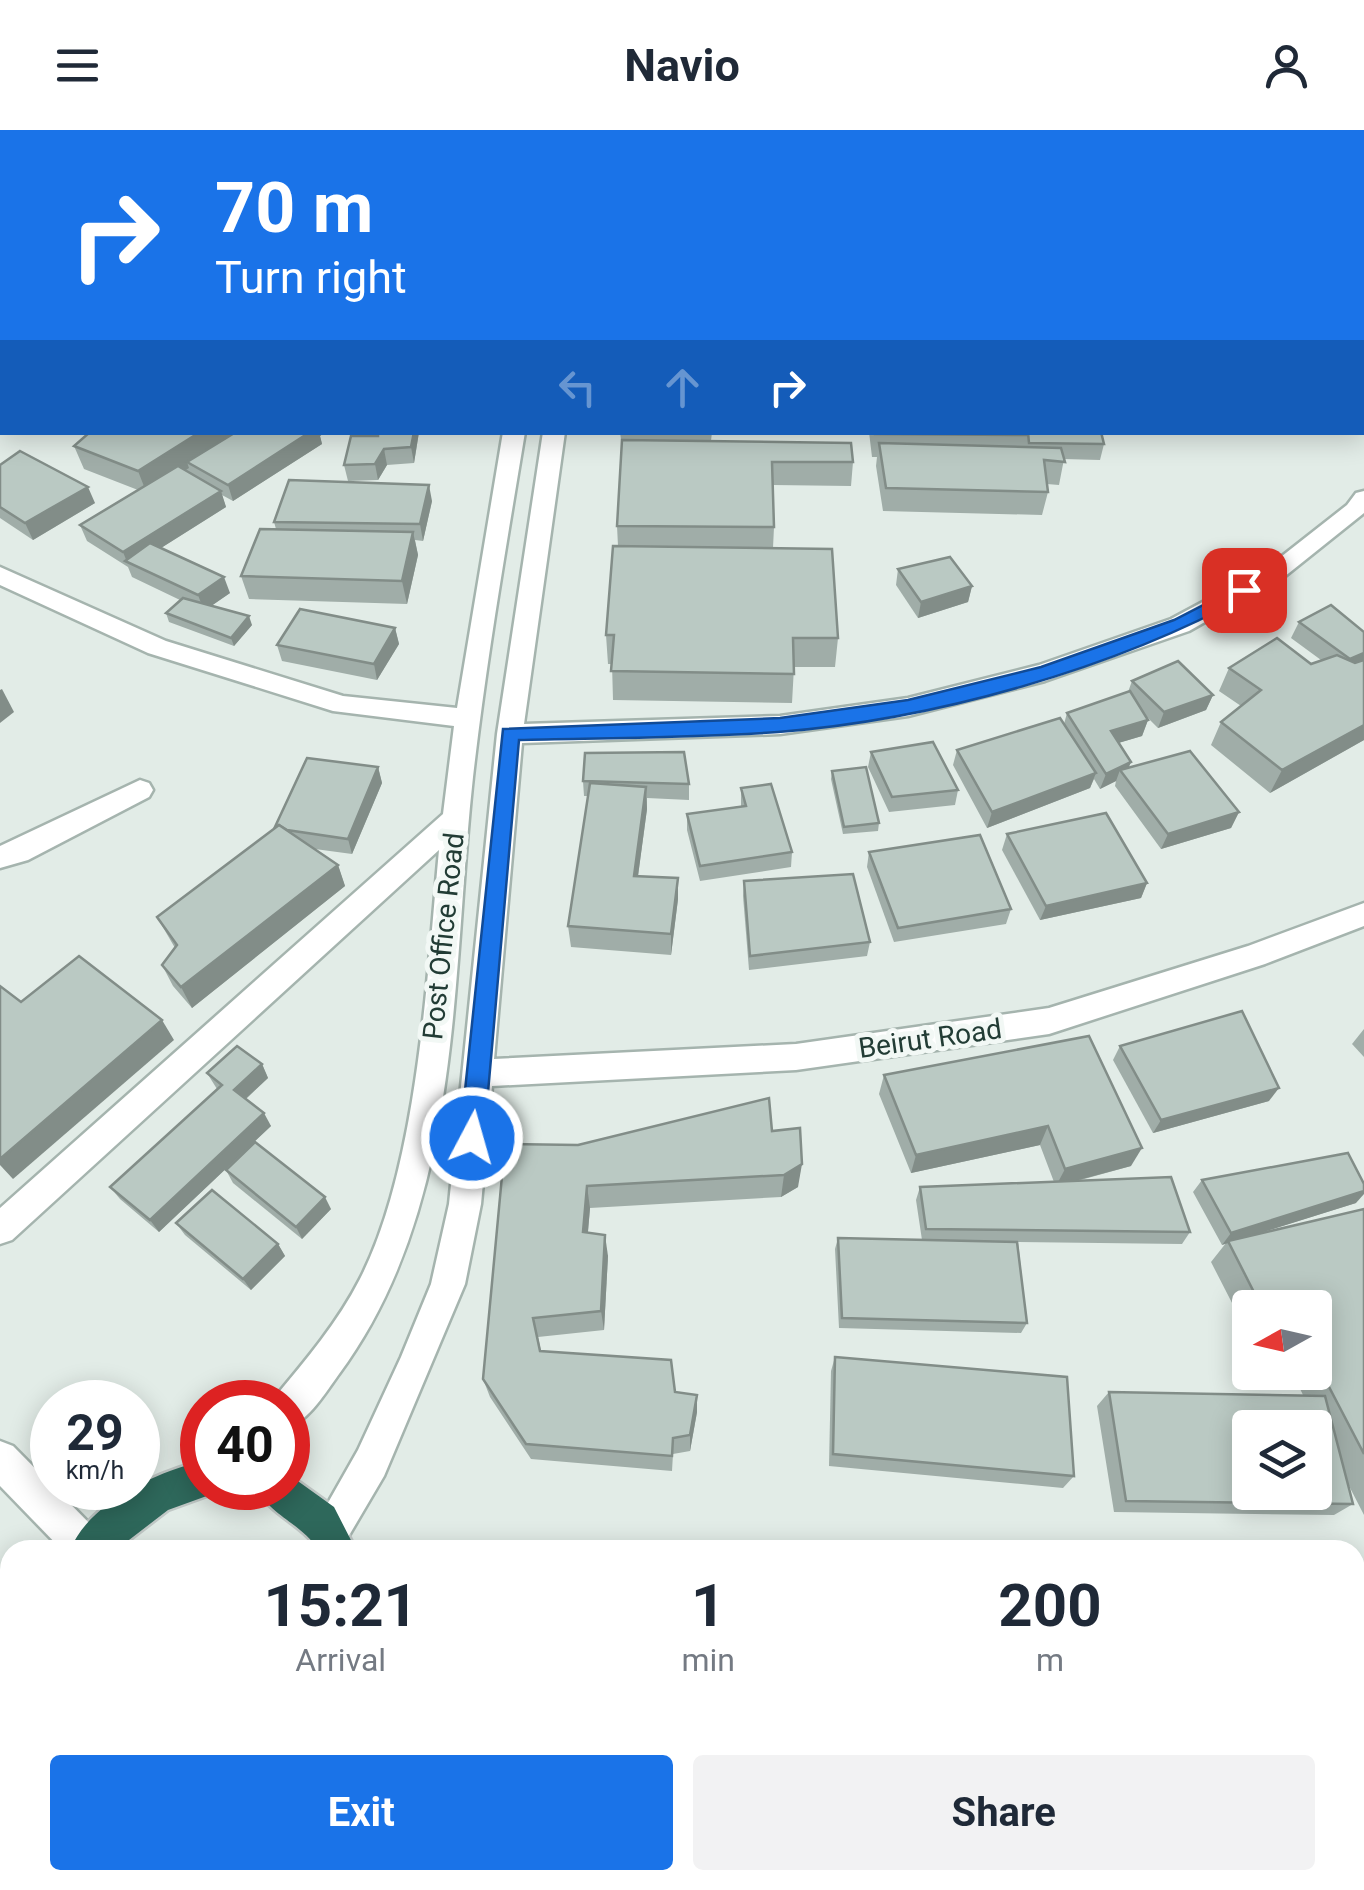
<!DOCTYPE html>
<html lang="en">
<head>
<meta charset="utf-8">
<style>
	body { margin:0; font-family:Roboto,sans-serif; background:#f2f2f3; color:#1f2937; height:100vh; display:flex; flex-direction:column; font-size:38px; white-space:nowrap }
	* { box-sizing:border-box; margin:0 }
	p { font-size:32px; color:#747a83 }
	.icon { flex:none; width:55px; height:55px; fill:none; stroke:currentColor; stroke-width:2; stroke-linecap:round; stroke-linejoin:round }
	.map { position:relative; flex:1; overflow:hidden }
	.details { position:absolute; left:0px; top:1410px; width:1365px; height:350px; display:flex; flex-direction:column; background:#fff; border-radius:30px 30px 0 0; box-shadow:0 5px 25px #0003 }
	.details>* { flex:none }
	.guide { position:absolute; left:0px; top:0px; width:1365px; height:305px; box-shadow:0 5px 25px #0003; background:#1a73e8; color:#fff; overflow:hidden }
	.needle { width:65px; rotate:262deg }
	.controls { position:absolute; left:1232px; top:1160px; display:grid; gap:20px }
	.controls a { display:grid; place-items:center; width:100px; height:100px; border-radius:10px; background:#fff; box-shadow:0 5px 25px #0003; font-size:50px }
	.speed { position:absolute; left:30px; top:1250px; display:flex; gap:20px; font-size:50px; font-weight:700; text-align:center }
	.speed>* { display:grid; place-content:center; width:130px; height:130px; border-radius:50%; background:#fff; box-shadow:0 5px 25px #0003; line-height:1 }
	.speed small { font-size:25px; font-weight:400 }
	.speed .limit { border:15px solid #d22; background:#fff; color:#111 }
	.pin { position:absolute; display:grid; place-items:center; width:85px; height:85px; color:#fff; margin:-42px; border-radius:20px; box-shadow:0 5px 15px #0006 }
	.me { position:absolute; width:110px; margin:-55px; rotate:6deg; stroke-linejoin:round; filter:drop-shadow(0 0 8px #0008) }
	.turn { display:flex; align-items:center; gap:35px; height:210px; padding:0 50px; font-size:45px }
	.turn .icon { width:130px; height:130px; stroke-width:2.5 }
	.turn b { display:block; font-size:70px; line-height:85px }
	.lanes { display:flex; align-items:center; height:95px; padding:0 50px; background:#0003; justify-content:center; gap:50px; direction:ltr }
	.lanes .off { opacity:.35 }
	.eta { display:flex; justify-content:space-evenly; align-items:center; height:170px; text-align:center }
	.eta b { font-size:60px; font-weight:700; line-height:70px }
	.primary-button { display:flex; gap:20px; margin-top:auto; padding:20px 50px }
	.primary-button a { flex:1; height:115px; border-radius:10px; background:#1a73e8; color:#fff; font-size:40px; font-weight:700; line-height:115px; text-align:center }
	.primary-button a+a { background:#f2f2f3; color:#1f2937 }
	header { display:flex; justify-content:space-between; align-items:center; height:130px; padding:0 50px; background:#fff; font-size:45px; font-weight:700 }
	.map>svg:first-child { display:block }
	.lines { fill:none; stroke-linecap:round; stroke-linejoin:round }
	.minor-casing { stroke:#a5b4ae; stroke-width:5 }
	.highway-casing { stroke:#c1c8c6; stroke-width:5 }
	.minor { fill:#fff; fill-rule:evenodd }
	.highway { fill:#2e685b; fill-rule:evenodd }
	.wall { fill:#a0ada8 }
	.shaded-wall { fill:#828d88 }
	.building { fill:#bac9c3; stroke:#828d88; stroke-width:2.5; fill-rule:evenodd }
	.route { fill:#1a73e8; stroke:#114b97; stroke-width:2.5 }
	.labels { text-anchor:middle; stroke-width:10; stroke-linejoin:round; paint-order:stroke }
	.street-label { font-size:28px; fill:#223c35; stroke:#f2f8f5 }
</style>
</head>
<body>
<header><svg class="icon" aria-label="menu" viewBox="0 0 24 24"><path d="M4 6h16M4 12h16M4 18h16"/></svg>Navio<svg class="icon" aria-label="person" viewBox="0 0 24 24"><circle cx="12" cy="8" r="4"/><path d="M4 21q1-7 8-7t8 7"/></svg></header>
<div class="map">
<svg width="1364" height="1760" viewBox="0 0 1364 1760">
	<rect width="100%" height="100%" fill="#e2ece7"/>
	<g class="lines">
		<defs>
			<g id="minor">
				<polygon points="166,0 188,0 189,2 167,2"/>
				<polygon points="240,0 262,0 263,2 241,2"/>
				<rect x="558" y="0" width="16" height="2"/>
				<rect x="591" y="0" width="16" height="2"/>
				<polygon points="1037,0 1053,0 1054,2 1038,2"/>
				<path d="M503,302H525C506,417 486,532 473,647C451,846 464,1075 339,1244C325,1263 310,1289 288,1298V1272H273L275,1267C306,1230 338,1192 360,1149C418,1036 427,847 439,720L12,1110L0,1114V1078L443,684L454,596L333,581L148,523L0,455V437L166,511L343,566L457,578Z"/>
				<polygon points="543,302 565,302 524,594 780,586 908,568 1039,535 1171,489 1268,437 1347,375 1356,363 1364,361 1364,383 1284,447 1189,501 1045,551 908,586 780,604 522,613 494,929 796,914 1049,878 1248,816 1364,773 1364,796 1265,834 1049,904 796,940 492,956 481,1074 465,1154 384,1346 344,1414 331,1420 318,1414 312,1401 358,1320 401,1227 431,1154 449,1074 497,604"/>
				<polygon points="140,650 149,653 153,660 149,667 28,730 0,738 0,716"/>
				<polygon points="0,1311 13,1316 102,1406 107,1420 62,1420 0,1356"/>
				<rect x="755" y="1750" width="44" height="10"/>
			</g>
			<g id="highway">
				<path d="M202,1331V1358H217L215,1363L168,1380L116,1420H70C90,1372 155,1343 202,1331Z"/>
				<path d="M288,1344L334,1377L356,1420H318C303,1394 267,1384 258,1358H288Z"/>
				<rect x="1355" y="1496" width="9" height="40"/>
				<polygon points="10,1506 10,1555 0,1559 0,1510"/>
				<polygon points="1355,1613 1364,1614 1364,1656 1355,1655"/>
				<polygon points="46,1750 100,1750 95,1760 42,1760"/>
			</g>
		</defs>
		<use href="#minor" class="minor-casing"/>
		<use href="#highway" class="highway-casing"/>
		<use href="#minor" class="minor"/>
		<use href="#highway" class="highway"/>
	</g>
	<g class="wall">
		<rect x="1362" y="41" width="2" height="153"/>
		<polygon points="2,203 2,279 0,277 0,204"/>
		<polygon points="90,302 325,302 320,306 322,314 233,371 222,365 226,377 161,418 230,463 211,476 252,495 234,516 169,492 166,483 180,470 132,447 128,437 87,411 80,395 138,360 84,339 74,316"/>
		<polygon points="378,302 419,302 414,333 387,335 378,350 348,351 344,335 378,306"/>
		<polygon points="620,302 712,302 711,311 853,332 851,356 773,355 774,397 773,418 838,508 835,537 794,537 792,573 613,570 612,534 608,534 606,505 618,416 617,396 622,317"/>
		<polygon points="869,302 1101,302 1104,314 1100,330 1064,329 1059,355 1047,354 1048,362 1042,385 883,381 876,336 877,327 872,327"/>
		<polygon points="0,335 95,373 33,410 0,388"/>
		<polygon points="432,371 423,411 415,410 418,425 407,474 249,469 241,446 276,399 274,392"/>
		<polygon points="898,439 972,456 968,472 918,488 896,455"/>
		<polygon points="1299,492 1364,502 1364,610 1270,663 1211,615 1221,592 1241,576 1219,561 1229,538 1311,534 1321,530 1291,508"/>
		<polygon points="395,498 399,514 377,550 282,531 277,515"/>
		<polygon points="1132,551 1213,565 1206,580 1158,598 1145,585 1148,590 1142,606 1118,613 1131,632 1128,638 1239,682 1231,698 1161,719 1115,656 1116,651 1100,659 1094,649 1090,658 987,698 953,635 957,620 1064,594 1067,583 1128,562"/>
		<polygon points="871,622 958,660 955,675 889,682 868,637"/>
		<polygon points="378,637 382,653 352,724 315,719 338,735 345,756 192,878 173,856 162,835 175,818 157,787"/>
		<polygon points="832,641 879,693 878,701 843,704 831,649"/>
		<polygon points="583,651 689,654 689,670 647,668 647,679 638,746 678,748 678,769 671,825 571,817 568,796 588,666 584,666"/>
		<polygon points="741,658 792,722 791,737 700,751 687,700 687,684 741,676"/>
		<polygon points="1007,704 1147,753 1141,768 1040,790 1002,720"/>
		<polygon points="869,722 1011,779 1006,794 894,812 867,737"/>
		<polygon points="744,751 870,812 867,826 749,840 743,766"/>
		<polygon points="1364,899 1364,927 1352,914"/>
		<polygon points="1089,906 1131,1036 1077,1051 1190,1102 1182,1114 1018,1112 1027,1193 1021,1203 839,1198 835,1119 838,1108 922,1110 916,1070 920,1057 1054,1052 1040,1015 911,1043 879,964 884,945"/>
		<polygon points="1120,916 1269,971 1153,1003 1113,930"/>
		<polygon points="262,934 268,948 246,969 271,996 159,1102 120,1069 110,1057 217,959 207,943"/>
		<polygon points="772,1001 798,1057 781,1067 590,1078 588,1102 608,1126 604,1200 538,1207 541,1221 675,1262 697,1282 690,1321 673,1324 672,1341 531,1329 490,1267 483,1249 578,1015"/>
		<polygon points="226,1040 331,1079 302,1109 233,1053"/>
		<polygon points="1202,1050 1356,1073 1247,1107 1364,1079 1364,1385 1347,1352 1353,1374 1334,1385 1114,1382 1097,1276 1109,1262 1303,1265 1292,1242 1315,1242 1315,1178 1250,1178 1250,1206 1249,1206 1211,1132 1226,1113 1222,1115 1193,1062"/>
		<polygon points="176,1093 278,1114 285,1126 251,1160 185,1105"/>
		<polygon points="835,1227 1074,1346 1063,1358 829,1336 831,1241"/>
		<rect x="866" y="1750" width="204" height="10"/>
	</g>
	<g class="shaded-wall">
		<polygon points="410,0 426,0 426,2 405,2"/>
		<polygon points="2,176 2,196 0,197 0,177"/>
		<polygon points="200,302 241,302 187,332 189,338 147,364 138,341"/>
		<polygon points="310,302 325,302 320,306 322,314 233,371 228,355"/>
		<polygon points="414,302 419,302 414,333 411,317"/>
		<polygon points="384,319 387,335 378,350 375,334"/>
		<polygon points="429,355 432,371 423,411 420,394"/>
		<polygon points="88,357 95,373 33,410 25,393"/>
		<polygon points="221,361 226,377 134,435 127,432 123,422"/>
		<polygon points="413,402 418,425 407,474 402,451"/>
		<polygon points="224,447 230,463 204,481 198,465"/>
		<polygon points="972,456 968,472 918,488 921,472"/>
		<polygon points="249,486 252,495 234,516 231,508"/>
		<polygon points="395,498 399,514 377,550 374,534"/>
		<polygon points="1364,523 1364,536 1342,545 1350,529"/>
		<polygon points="2,559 14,582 0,593 0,560"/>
		<polygon points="1213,565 1206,580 1158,598 1164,582"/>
		<polygon points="1148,590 1142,606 1105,617 1111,601"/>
		<polygon points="1364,595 1364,610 1270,663 1282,640"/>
		<polygon points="1131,632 1125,646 1120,640 1116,651 1100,659 1106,644"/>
		<polygon points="378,637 382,653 352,724 348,709"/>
		<polygon points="1096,643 1090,658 987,698 992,682"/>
		<polygon points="646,657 647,679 635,768 634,746"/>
		<polygon points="1239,682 1231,698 1161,719 1168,704"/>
		<polygon points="338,735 345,756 192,878 181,857"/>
		<polygon points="678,748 678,769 671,825 671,804"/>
		<polygon points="1147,753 1141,768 1040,790 1046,776"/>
		<polygon points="162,890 174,910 13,1049 0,1035 0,1029"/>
		<polygon points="262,934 268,948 241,973 234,960"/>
		<polygon points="1279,958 1269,971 1153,1003 1161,990"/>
		<polygon points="264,983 271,996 159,1102 150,1090"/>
		<polygon points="1048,996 1040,1015 911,1043 916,1025"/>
		<polygon points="1142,1018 1131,1036 1056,1056 1065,1039"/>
		<polygon points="802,1034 798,1057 781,1067 784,1045"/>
		<polygon points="587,1056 590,1078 586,1123 583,1102"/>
		<polygon points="1364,1061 1364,1064 1356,1073 1222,1115 1231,1103"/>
		<polygon points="325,1067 331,1079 302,1109 296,1097"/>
		<polygon points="605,1105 608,1126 604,1200 601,1181"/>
		<polygon points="278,1114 285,1126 251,1160 243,1149"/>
		<polygon points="697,1265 697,1282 690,1321 690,1305"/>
	</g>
	<g class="building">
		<polygon points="357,0 410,0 405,2 354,2"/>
		<polygon points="442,0 469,0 476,2 438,2"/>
		<polygon points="1270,0 1331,0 1333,2 1271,2"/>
		<polygon points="0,18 2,20 2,87 0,88"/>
		<polygon points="1362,57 1364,60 1364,104 1362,104"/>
		<rect x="1362" y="123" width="2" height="55"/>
		<polygon points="0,156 2,156 2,176 0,177"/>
		<polygon points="2,203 2,261 0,259 0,204"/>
		<polygon points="90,302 200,302 138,341 74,316"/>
		<polygon points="236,302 310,302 228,355 187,332"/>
		<polygon points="378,302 414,302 411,317 384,319 375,334 344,335 351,306 378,306"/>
		<polygon points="875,302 1028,302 1029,305 875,304"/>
		<polygon points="1028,302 1101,302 1104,314 1029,313"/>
		<polygon points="622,310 851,313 853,332 772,332 774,397 617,396"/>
		<polygon points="879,313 1061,318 1065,332 1044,330 1048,362 886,358"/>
		<polygon points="20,321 88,357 25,393 0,377 0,335"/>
		<polygon points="178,336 221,361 123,422 80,395"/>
		<polygon points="289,350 429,355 420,394 274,392"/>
		<polygon points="260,399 413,402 402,451 241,446"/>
		<polygon points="150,413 224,447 198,465 125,431"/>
		<polygon points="613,416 832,419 838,508 793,508 794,544 611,541 614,505 606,505"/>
		<polygon points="950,427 972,456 921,472 898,439"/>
		<polygon points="183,468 249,486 231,508 166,483"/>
		<polygon points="1331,475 1364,502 1364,523 1350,529 1299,492"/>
		<polygon points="300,479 395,498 374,534 277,515"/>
		<polygon points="1277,508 1311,534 1337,525 1355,533 1364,530 1364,595 1282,640 1221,592 1261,560 1229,538"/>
		<polygon points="1178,531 1213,565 1164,582 1132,551"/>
		<polygon points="1130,561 1148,590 1111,601 1131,632 1106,644 1067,583"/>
		<polygon points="1060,588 1096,643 992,682 957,620"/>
		<polygon points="933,612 958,660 892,667 871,622"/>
		<polygon points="1190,621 1239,682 1168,704 1120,640"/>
		<polygon points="684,622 689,654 583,651 585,623"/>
		<polygon points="307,628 378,637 348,709 287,700 279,695 274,699"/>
		<polygon points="866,637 879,693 844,697 832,641"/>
		<polygon points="590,653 646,657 634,746 678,748 671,804 568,796"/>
		<polygon points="771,654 792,722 700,736 687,684 746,676 741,658"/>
		<polygon points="1106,683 1147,753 1046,776 1007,704"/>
		<polygon points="279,695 338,735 181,857 162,835 177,815 157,787"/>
		<polygon points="980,705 1011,779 898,798 869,722"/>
		<polygon points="853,744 870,812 750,826 744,751"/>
		<polygon points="79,826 162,890 0,1029 0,856 21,872"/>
		<polygon points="1242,881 1279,958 1161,990 1120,916"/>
		<polygon points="1089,906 1142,1018 1065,1039 1048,996 916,1025 884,945"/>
		<polygon points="237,916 262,934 234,960 264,983 150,1090 110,1057 222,955 207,943"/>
		<polygon points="769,968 772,1001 800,998 802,1034 784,1045 587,1056 583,1102 605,1105 601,1181 533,1188 540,1221 671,1230 675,1262 697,1265 690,1305 673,1308 672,1326 526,1314 483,1249 505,1014 578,1015"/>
		<polygon points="255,1012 325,1067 296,1097 226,1040"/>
		<polygon points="1348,1023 1364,1054 1364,1061 1231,1103 1202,1050"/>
		<polygon points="1171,1047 1190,1102 926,1099 920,1057"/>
		<polygon points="212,1060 278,1114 243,1149 176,1093"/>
		<polygon points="1364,1079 1364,1324 1315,1230 1315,1178 1262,1178 1228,1111"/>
		<polygon points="838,1108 1017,1112 1027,1193 842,1188"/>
		<polygon points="835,1227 1067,1247 1074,1346 833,1324"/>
		<path d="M1109,1262L1325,1266L1353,1374L1126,1371ZM1250,1298H1315V1362H1250Z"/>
		<polygon points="685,1750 711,1750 713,1760 655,1760"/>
		<rect x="872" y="1750" width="198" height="10"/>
	</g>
	<path class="route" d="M1244,454L1250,455V464C1115,539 933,590 778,602C692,608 605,608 519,610L484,1008L481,1016L472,1019L464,1016L460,1008L503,599L780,588L908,570L1041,537L1174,490Z"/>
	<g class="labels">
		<g class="street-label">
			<text transform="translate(443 806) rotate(-84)" y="10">Post Office Road</text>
			<text transform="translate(930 908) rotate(-8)" y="10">Beirut Road</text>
		</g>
	</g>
</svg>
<div class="controls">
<a><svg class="needle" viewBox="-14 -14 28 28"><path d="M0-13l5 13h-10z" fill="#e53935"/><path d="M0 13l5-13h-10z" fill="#747a83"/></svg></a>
<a><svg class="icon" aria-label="layers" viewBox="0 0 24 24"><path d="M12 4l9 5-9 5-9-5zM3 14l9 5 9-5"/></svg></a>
</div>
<div class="speed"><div>29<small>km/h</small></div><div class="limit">40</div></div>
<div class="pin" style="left:1244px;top:460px;background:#d93025"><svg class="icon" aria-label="arrive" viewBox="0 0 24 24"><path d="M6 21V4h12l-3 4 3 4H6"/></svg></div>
<svg class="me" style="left:472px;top:1008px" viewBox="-20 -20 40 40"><circle r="17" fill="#1a73e8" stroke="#fff" stroke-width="3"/><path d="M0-11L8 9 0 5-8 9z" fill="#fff"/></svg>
<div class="guide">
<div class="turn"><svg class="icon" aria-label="right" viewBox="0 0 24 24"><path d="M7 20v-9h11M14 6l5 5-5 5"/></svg><div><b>70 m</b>Turn right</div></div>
<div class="lanes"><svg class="icon off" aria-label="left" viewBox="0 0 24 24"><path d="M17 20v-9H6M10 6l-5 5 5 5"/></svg><svg class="icon off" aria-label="ahead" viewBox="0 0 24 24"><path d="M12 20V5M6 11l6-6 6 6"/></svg><svg class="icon" aria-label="right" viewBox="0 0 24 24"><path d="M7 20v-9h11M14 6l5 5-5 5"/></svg></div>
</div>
<section class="details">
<div class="eta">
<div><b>15:21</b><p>Arrival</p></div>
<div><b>1</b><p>min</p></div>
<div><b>200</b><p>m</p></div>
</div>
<div class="primary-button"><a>Exit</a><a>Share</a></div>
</section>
</div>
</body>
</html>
